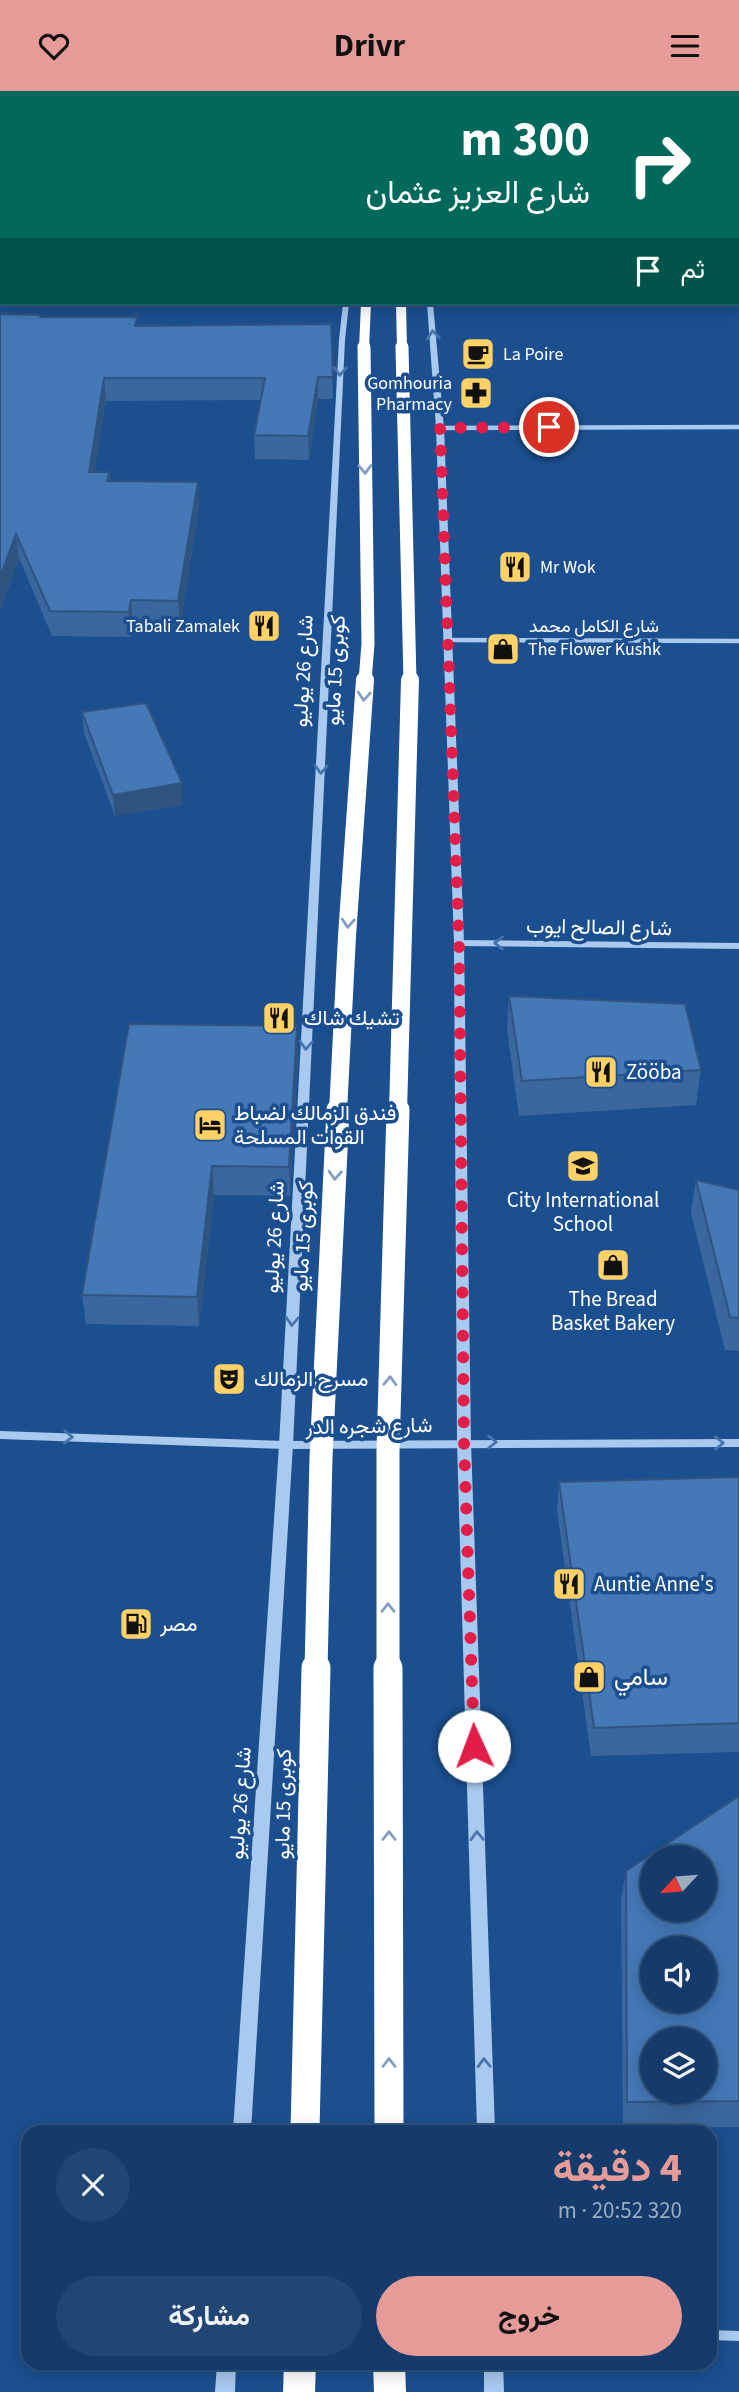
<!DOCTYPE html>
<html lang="ar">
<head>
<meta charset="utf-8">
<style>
	body { margin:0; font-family:"Source Sans 3",Vazirmatn,sans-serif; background:#214673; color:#f1f3f6; direction:rtl; height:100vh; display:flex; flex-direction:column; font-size:26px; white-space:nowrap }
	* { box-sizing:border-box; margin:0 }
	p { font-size:23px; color:#9dadc1 }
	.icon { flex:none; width:38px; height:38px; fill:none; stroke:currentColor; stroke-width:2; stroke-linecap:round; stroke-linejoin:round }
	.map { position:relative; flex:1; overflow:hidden; direction:ltr }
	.panel { position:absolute; left:21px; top:2034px; width:696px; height:245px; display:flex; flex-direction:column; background:#143b6b; border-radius:21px; box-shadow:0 4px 18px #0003,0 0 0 2px #33557e; direction:rtl }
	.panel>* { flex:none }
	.banner { position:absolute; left:0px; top:0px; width:740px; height:214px; box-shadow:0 4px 18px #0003,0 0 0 2px #33557e; direction:rtl; background:#00695c; color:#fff; overflow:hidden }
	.needle { width:46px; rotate:244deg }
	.buttons { position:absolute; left:640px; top:1754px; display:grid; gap:14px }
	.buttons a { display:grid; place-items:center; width:77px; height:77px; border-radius:50%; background:#143b6b; box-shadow:0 4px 18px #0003,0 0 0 2px #33557e; font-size:35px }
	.pin { position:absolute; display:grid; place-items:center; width:60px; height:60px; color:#fff; margin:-30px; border:4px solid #fff; border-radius:50%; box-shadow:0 2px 7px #0007 }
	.me { position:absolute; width:77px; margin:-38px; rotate:358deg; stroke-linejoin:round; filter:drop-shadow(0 0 5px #0008) }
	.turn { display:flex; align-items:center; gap:24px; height:147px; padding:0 35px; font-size:32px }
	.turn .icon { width:91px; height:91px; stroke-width:2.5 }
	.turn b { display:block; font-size:49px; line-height:60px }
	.then { display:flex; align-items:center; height:66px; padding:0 35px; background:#0003; gap:14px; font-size:26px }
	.round { display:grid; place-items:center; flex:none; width:74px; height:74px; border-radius:37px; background:#214673 }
	.overview { display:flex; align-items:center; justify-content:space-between; height:119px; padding:0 35px }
	h1 { font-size:42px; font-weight:700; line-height:52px; color:#e69b98 }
	.action { display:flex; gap:14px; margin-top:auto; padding:14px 35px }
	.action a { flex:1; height:80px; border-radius:42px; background:#e69b98; color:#111; font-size:28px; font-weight:700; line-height:80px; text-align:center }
	.action a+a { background:#214673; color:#f1f3f6 }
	header { display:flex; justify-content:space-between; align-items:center; height:91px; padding:0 35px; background:#e69b98; color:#111; font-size:32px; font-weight:700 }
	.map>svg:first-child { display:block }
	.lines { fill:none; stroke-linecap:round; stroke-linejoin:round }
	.minor-far3 { stroke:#a9c9ee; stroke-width:4.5 }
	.minor-far2 { stroke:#a9c9ee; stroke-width:6 }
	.minor-far1 { stroke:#a9c9ee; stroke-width:8 }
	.minor { stroke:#a9c9ee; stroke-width:10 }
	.tertiary { fill:#a9c9ee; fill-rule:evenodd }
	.motorway { fill:#fff; fill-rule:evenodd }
	.motorway-bridge-far4 { stroke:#fff; stroke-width:10 }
	.motorway-bridge-far3 { stroke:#fff; stroke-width:13 }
	.motorway-bridge-far2 { stroke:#fff; stroke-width:18 }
	.motorway-bridge-far1 { stroke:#fff; stroke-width:23 }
	.motorway-bridge { stroke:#fff; stroke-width:29 }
	.wall { fill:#3a679d }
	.shaded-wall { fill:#305480 }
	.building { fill:#4478b7; stroke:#305480; stroke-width:2; fill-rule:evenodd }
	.oneway { stroke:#4674ac }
	.oneway2 { stroke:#829ec1 }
	.route { stroke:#e11d48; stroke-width:12; stroke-dasharray:0 21.6 }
	.labels { text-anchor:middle; stroke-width:7; stroke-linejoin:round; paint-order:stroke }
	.far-poi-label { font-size:18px; fill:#fff; stroke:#1b4f8f; text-anchor:start }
	.far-street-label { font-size:18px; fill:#fff; stroke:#1b4f8f }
	.street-label { font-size:21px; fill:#fff; stroke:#1b4f8f }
	.poi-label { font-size:21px; fill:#fff; stroke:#1b4f8f; text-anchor:start }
	.near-poi-label { font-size:24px; fill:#fff; stroke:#1b4f8f; text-anchor:start }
</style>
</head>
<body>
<header><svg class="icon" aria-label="menu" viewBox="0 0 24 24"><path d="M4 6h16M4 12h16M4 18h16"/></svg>Drivr<svg class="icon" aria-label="heart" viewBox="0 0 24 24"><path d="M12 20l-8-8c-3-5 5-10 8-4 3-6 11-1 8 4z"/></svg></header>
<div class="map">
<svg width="739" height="2301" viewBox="0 0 739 2301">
	<rect width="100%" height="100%" fill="#1b4f8f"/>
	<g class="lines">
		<g class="minor-far3">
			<polyline points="440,337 739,336"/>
			<polyline points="448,549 739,550"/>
		</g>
		<polyline class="minor-far2" points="459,852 739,855"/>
		<polyline class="minor-far1" points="0,1344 286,1354 739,1352"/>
		<polyline class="minor" points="710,2244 739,2245"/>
		<g class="tertiary">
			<polygon points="383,0 389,0 382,2"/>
			<rect x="453" y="0" width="6" height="2"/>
			<rect x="0" y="163" width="2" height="4"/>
			<polygon points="343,212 349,212 345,249 293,1354 251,2040 233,2040 279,1354 339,249"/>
			<polygon points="427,212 433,212 444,337 464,852 471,1351 495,2040 477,2040 457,1351 454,852 436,337"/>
			<polygon points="217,2272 236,2272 235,2301 215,2301"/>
			<polygon points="484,2272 503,2272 504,2301 484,2301"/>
		</g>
		<g class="motorway">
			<polygon points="399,0 409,0 399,2"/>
			<rect x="431" y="0" width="10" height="2"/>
			<polygon points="284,2272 316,2272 315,2301 283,2301"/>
			<polygon points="373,2272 405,2272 406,2301 374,2301"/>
		</g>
		<g class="motorway-bridge-far4">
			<polyline points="401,212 402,258"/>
			<polyline points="364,258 366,212"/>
		</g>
		<g class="motorway-bridge-far3">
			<polyline points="364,256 368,553 365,590"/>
			<polyline points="402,256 410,590"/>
		</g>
		<g class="motorway-bridge-far2">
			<polyline points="338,1021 347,845 365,589"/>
			<polyline points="398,1021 410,589"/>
		</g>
		<g class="motorway-bridge-far1">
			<polyline points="316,1579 321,1366 338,1019"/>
			<polyline points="388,1579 388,1359 398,1019"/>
		</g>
		<g class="motorway-bridge">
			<polyline points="388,1577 389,2040"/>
			<polyline points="305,2040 316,1577"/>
		</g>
	</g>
	<g class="wall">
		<polygon points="0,0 2,2 2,143 0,143"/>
		<polygon points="0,223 41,224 41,226 137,235 331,233 333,308 318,308 309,369 255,368 254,344 261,309 106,310 94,381 109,381 110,390 199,415 180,535 133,534 131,546 52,545 19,467 0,520"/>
		<polygon points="82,621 183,714 115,725 84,642"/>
		<polygon points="509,905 701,979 696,1014 519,1025 507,939"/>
		<polygon points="298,964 290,1105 214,1104 199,1235 86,1233 82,1204"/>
		<polygon points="696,1089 739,1099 739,1260 725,1259 691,1122"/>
		<polygon points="739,1386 739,1661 591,1665 557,1420 559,1391"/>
		<polygon points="739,1705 739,2036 623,2037 621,1808 626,1780"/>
	</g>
	<g class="shaded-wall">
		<polygon points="318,286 318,308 309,369 308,345"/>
		<polygon points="104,287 106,310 91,405 89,381"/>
		<polygon points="198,391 199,415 180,535 178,510"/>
		<polygon points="16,443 19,467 0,520 0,486"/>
		<polygon points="131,509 133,534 131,546 129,521"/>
		<polygon points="182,692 183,714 115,725 113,704"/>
		<polygon points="297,935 298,964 290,1105 289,1076"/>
		<polygon points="212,1075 214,1104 199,1235 197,1206"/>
	</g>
	<g class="building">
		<polygon points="0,0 172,0 172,2 2,2 2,123 0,123"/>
		<polygon points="293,0 369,0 368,2 292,2"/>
		<polygon points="0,223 41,224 40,226 137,226 135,235 331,233 333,286 318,286 308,345 254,344 265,287 104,287 89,381 109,381 107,390 198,391 178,510 131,509 129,521 50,520 16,443 0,486"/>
		<polygon points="146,612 182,692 113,704 82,621"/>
		<polygon points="509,905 685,913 701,979 522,990"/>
		<polygon points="129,933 297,935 289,1076 212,1075 197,1206 82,1204"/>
		<polygon points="696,1089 739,1099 739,1227 730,1226"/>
		<polygon points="739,1386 739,1632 594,1637 559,1391"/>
		<path d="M739,1705V2010L627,2011L626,1780ZM653,1766H705V1818H653ZM653,1857H705V1909H653ZM653,1948H705V2000H653Z"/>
	</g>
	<defs><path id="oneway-chevron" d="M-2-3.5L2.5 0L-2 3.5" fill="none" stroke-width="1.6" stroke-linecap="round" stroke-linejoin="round" transform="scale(1.75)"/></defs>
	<g class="oneway">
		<use href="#oneway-chevron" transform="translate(433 244) rotate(-95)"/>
		<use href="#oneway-chevron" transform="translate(340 280) rotate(93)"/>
		<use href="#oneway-chevron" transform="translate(321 678) rotate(93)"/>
		<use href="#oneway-chevron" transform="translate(499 852) rotate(-179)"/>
		<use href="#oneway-chevron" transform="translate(306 954) rotate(93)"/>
		<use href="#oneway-chevron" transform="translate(292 1230) rotate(93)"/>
		<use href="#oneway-chevron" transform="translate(68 1346) rotate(2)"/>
		<use href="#oneway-chevron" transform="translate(492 1351)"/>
		<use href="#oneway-chevron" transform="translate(719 1352)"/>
		<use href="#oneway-chevron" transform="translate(477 1745) rotate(-92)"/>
		<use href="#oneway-chevron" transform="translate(484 1972) rotate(-92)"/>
	</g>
	<g class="oneway2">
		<use href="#oneway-chevron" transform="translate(365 378) rotate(89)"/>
		<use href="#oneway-chevron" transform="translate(364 605) rotate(94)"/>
		<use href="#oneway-chevron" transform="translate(348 832) rotate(94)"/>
		<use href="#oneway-chevron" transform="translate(335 1084) rotate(93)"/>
		<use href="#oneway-chevron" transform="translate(390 1290) rotate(-88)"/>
		<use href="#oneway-chevron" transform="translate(388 1517) rotate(-90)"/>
		<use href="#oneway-chevron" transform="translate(389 1745) rotate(-90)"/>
		<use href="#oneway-chevron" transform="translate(389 1972) rotate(-90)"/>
	</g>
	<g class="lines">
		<polyline class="route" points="474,1655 464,1351 459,852 440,337 549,336"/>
	</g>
	<defs>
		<symbol id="cafe-square" viewBox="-11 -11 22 22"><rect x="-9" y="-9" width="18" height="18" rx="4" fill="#ffd166" stroke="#1b4f8f"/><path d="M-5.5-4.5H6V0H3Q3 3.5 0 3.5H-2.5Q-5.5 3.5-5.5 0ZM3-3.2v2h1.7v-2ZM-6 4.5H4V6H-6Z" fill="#111"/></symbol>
		<symbol id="pharmacy-square" viewBox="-11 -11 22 22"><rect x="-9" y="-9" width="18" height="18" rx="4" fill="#ffd166" stroke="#1b4f8f"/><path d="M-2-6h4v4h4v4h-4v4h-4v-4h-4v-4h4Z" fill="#111"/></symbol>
		<symbol id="restaurant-square" viewBox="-11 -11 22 22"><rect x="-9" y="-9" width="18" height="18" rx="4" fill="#ffd166" stroke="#1b4f8f"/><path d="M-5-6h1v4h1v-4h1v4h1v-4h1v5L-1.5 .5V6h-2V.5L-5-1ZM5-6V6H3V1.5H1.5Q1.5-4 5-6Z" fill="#111"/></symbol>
		<symbol id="shop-square" viewBox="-11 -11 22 22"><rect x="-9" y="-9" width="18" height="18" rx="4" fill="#ffd166" stroke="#1b4f8f"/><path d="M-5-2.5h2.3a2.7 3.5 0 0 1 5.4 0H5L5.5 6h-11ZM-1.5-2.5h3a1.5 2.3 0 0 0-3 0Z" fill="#111"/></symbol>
		<symbol id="hotel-square" viewBox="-11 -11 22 22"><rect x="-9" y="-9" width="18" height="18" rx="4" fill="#ffd166" stroke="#1b4f8f"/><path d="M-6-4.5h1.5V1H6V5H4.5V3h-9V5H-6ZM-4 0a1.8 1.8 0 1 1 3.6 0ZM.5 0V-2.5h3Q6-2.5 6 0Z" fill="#111"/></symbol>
		<symbol id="school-square" viewBox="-11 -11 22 22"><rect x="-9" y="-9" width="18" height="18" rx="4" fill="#ffd166" stroke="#1b4f8f"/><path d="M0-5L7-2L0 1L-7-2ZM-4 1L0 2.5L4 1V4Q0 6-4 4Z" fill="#111"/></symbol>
		<symbol id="theatre-square" viewBox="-11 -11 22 22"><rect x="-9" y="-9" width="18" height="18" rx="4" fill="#ffd166" stroke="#1b4f8f"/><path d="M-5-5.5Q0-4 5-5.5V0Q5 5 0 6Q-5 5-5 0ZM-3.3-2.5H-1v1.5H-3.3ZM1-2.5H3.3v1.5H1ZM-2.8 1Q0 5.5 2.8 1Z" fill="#111"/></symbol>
		<symbol id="fuel-square" viewBox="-11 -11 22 22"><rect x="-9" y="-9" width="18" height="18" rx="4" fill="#ffd166" stroke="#1b4f8f"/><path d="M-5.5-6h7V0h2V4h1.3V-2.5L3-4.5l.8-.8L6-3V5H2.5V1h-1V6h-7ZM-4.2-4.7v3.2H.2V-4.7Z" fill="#111"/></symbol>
	</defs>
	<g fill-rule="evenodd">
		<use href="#cafe-square" x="459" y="244" width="38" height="38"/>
		<use href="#pharmacy-square" x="457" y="283" width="38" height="38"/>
		<use href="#restaurant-square" x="496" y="457" width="38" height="38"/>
		<use href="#restaurant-square" x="245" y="516" width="38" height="38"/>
		<use href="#shop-square" x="484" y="539" width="38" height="38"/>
		<use href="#restaurant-square" x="260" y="908" width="38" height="38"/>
		<use href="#restaurant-square" x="582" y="962" width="38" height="38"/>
		<use href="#hotel-square" x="191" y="1015" width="38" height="38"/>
		<use href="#school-square" x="564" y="1056" width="38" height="38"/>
		<use href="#shop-square" x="594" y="1155" width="38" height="38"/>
		<use href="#theatre-square" x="210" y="1269" width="38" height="38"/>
		<use href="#restaurant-square" x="550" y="1474" width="38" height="38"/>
		<use href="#fuel-square" x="117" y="1514" width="38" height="38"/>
		<use href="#shop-square" x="570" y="1567" width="38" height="38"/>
	</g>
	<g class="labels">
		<g class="far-poi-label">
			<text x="503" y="269">La Poire</text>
			<text x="452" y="298" text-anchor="end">Gomhouria<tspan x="452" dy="21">Pharmacy</tspan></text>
			<text x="540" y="482">Mr Wok</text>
			<text x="240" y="541" text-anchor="end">Tabali Zamalek</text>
			<text x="528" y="564">The Flower Kushk</text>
		</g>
		<g class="far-street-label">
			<text x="594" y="541">شارع الكامل محمد</text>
		</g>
		<g class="street-label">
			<text transform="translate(335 579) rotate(-87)" y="7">كوبرى 15 مايو</text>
			<text transform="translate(303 580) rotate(-87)" y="7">شارع 26 يوليو</text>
			<text transform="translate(599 836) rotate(1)" y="7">شارع الصالح ايوب</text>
			<text transform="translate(303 1145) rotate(-87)" y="7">كوبرى 15 مايو</text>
			<text transform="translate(274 1146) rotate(-87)" y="7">شارع 26 يوليو</text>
			<text transform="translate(369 1335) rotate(-1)" y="7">شارع شجره الدر</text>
			<text transform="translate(240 1712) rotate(-86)" y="7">شارع 26 يوليو</text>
			<text transform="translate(283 1713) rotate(-89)" y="7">كوبرى 15 مايو</text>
		</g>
		<g class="poi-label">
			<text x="304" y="934">تشيك شاك</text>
			<text x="626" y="988">Zööba</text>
			<text x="234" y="1029">فندق الزمالك لضباط<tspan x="234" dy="24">القوات المسلحة</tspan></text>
			<text x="583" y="1116" text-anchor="middle">City International<tspan x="583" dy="24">School</tspan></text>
			<text x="613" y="1215" text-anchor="middle">The Bread<tspan x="613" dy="24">Basket Bakery</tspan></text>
			<text x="254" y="1295">مسرح الزمالك</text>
			<text x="594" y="1500">Auntie Anne's</text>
			<text x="160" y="1540">مصر</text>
		</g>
		<g class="near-poi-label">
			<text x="614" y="1594">سامي</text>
		</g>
	</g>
</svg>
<div class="buttons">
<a><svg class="needle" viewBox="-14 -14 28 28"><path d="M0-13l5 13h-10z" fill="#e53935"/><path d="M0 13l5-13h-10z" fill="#9dadc1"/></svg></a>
<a><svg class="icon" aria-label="sound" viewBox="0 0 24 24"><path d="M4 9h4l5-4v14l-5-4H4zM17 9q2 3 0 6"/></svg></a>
<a><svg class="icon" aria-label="layers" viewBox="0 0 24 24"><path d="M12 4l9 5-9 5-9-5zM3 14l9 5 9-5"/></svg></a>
</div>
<div class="pin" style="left:549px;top:336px;background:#d93025"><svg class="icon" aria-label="arrive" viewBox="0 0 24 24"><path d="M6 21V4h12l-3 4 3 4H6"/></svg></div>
<svg class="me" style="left:474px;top:1655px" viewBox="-20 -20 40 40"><circle r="19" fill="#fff"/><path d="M0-13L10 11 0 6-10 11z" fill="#e11d48"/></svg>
<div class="banner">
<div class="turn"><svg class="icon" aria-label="right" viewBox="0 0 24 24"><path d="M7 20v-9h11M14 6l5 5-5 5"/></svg><div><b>300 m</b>شارع العزيز عثمان</div></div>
<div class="then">ثم<svg class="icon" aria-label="arrive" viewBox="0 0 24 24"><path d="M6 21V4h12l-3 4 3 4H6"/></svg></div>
</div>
<section class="panel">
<div class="overview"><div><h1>4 دقيقة</h1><p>320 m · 20:52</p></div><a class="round"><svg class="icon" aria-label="close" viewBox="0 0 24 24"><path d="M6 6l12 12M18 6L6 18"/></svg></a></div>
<div class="action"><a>خروج</a><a>مشاركة</a></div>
</section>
</div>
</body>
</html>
